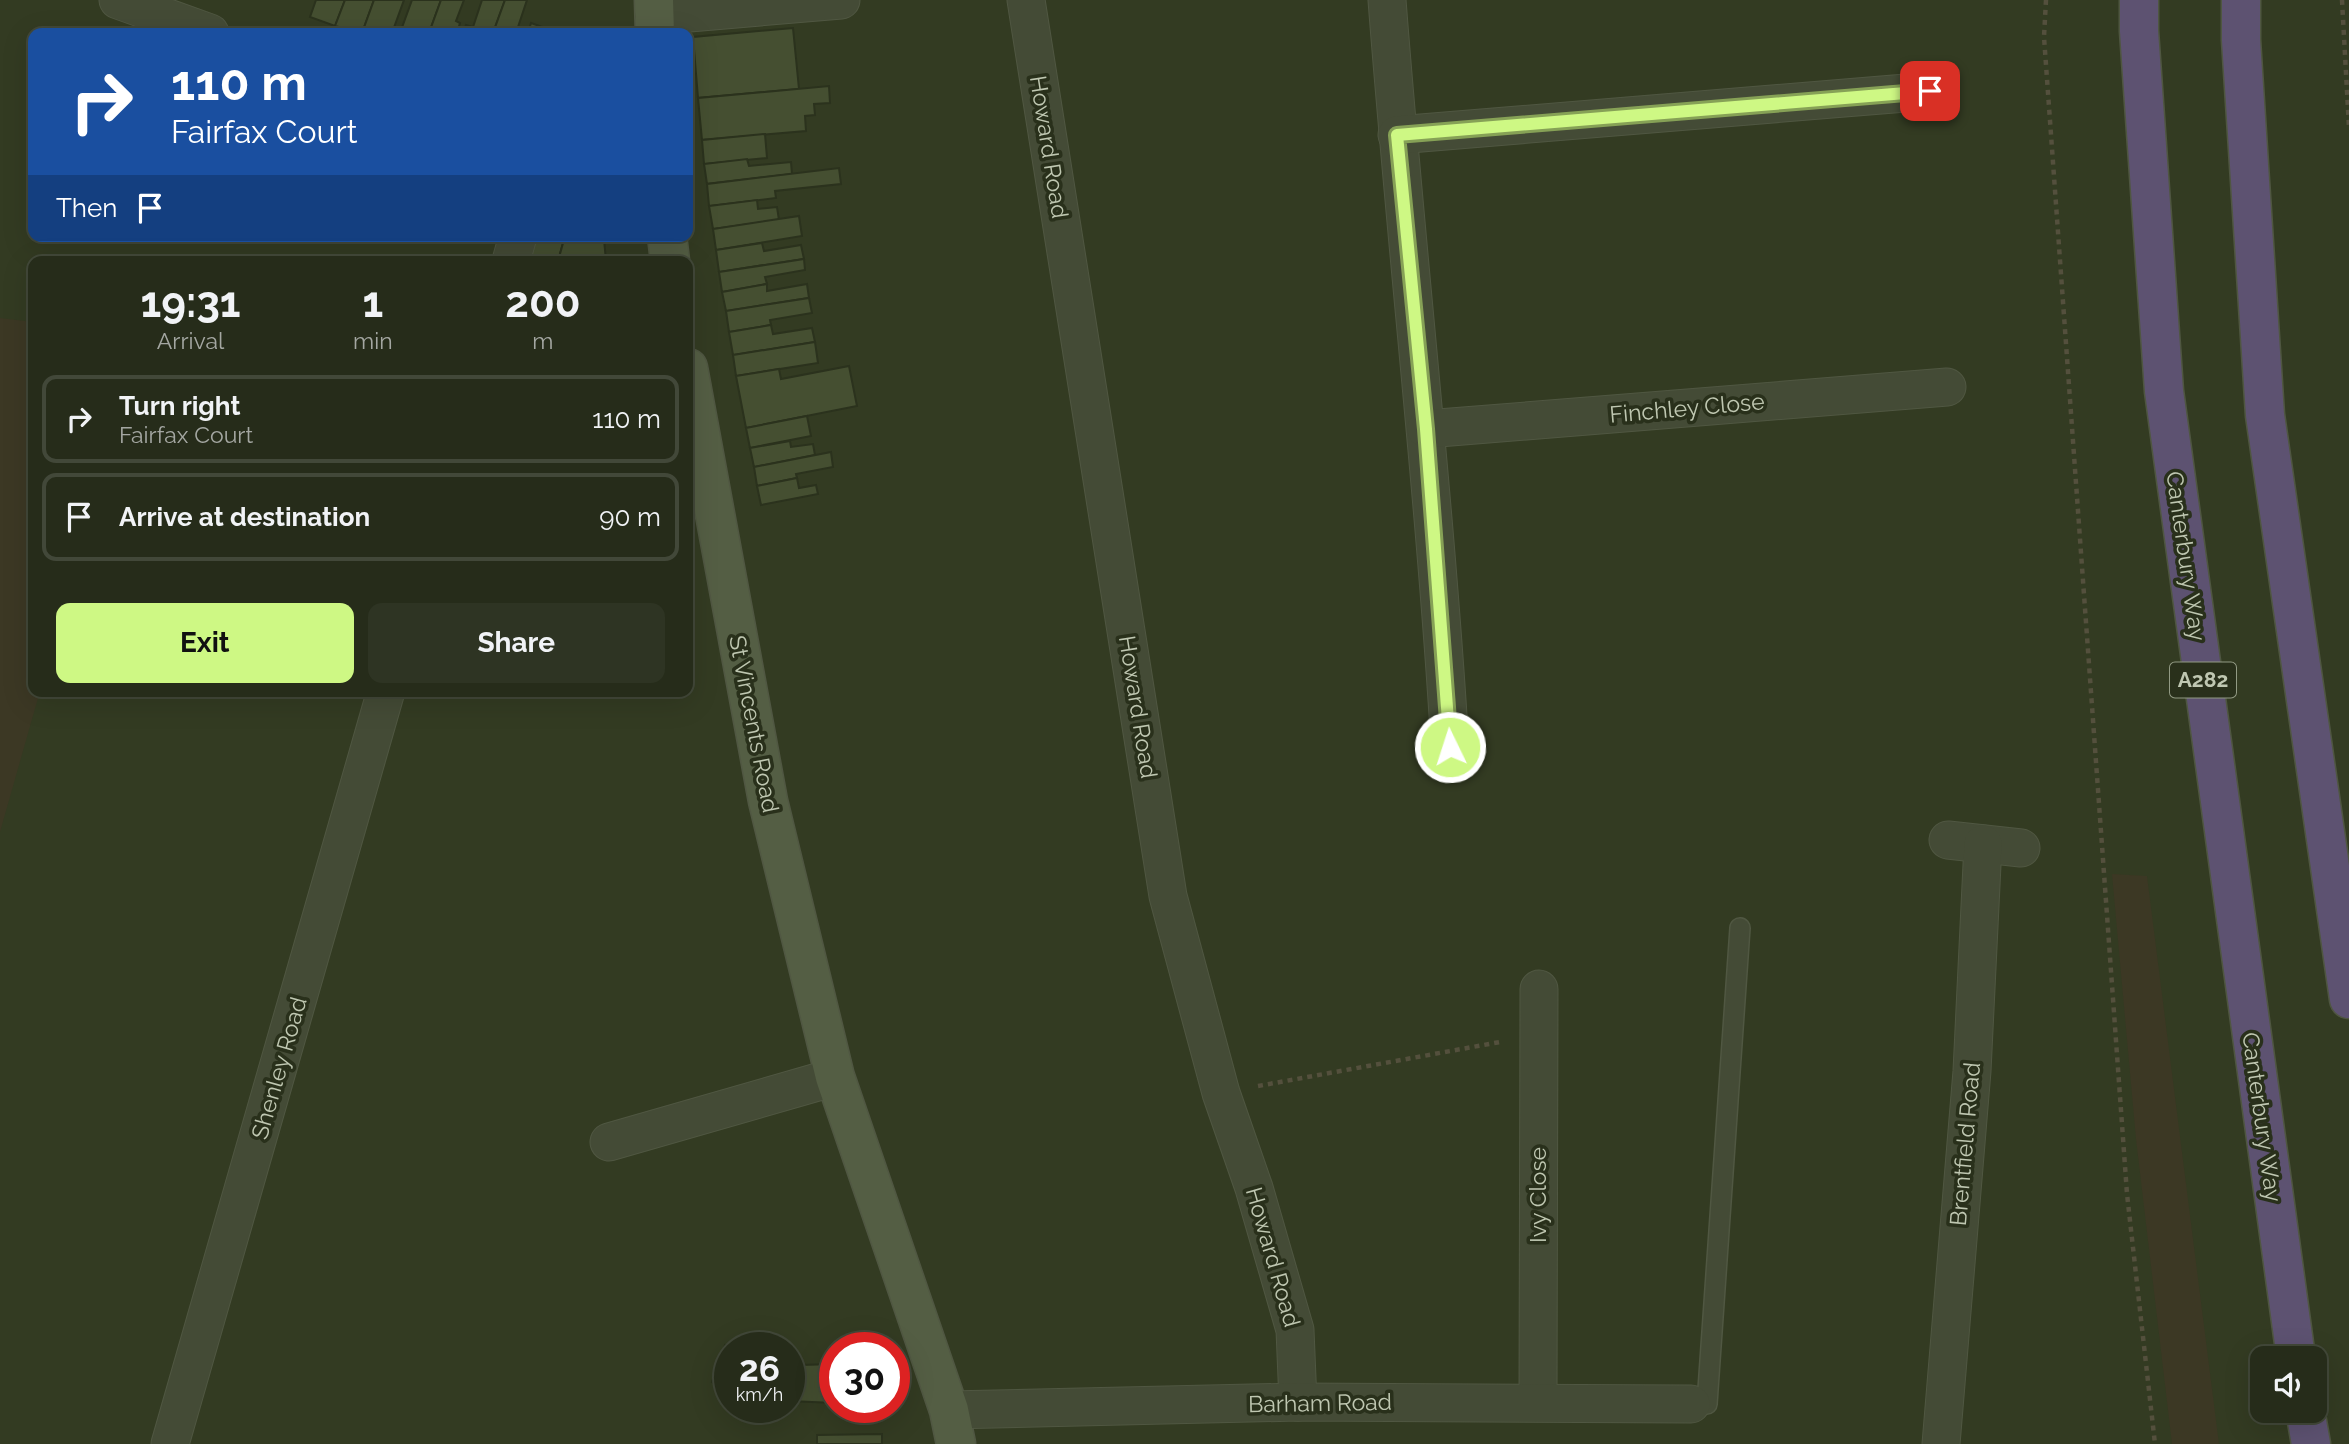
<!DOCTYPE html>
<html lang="en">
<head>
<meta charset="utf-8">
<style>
	body { margin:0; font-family:Raleway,sans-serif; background:#2e3423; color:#f1f3f6; height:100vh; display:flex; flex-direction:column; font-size:26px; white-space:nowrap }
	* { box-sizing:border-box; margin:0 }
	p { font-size:23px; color:#a4a7a2 }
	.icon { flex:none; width:38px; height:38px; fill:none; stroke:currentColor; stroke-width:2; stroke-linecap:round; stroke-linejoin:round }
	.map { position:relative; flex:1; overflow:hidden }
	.sheet { position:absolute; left:28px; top:256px; width:665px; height:441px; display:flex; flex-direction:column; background:#262c1a; border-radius:14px; box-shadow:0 7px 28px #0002,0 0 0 2px #424839 }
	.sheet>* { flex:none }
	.banner { position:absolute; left:28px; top:28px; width:665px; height:214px; border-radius:14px; box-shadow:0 7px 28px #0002,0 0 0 2px #424839; background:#1a4fa0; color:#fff; overflow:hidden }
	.buttons { position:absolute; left:2250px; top:1346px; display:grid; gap:14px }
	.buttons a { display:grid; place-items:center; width:77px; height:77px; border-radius:14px; background:#262c1a; box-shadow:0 7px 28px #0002,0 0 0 2px #424839; font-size:35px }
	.speed { position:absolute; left:714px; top:1332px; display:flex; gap:14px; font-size:35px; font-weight:700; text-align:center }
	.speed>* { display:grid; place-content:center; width:91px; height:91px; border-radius:50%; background:#262c1a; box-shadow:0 7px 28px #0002,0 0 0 2px #424839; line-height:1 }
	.speed small { font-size:18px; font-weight:400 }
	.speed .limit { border:10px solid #d22; background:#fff; color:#111 }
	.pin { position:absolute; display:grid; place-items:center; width:60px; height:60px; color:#fff; margin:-30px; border-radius:14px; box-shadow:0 4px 10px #0006 }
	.me { position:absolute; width:77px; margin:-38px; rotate:356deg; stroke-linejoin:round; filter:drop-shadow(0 0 5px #0008) }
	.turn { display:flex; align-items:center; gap:24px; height:147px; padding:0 28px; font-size:32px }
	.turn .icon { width:91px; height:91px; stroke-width:2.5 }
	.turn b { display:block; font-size:49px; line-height:60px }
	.then { display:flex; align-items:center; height:66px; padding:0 28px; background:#0003; gap:14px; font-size:26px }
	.eta { display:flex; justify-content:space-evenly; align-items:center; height:119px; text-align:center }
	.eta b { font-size:42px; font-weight:700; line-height:49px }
	.action { display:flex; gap:14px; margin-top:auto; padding:14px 28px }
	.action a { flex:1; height:80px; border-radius:14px; background:#cef884; color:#111; font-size:28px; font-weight:700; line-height:80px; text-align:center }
	.action a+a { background:#2e3423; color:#f1f3f6 }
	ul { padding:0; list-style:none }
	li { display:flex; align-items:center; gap:21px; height:88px; margin:0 14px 10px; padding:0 14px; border:4px solid #424839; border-radius:14px }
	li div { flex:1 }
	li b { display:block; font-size:26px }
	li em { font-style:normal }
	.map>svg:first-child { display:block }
	.green { fill:#3c3824 }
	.building { fill:#454f31; stroke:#2b321d; stroke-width:2 }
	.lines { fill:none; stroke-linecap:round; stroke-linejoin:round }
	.lane-casing { stroke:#505742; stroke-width:22 }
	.street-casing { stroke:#505742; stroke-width:39 }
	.secondary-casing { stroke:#505742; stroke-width:41 }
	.highway-casing { stroke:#4f5641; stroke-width:41 }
	.path { stroke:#54503d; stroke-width:4.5; stroke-dasharray:5 5; stroke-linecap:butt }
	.lane { stroke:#444b36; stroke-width:19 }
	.street { stroke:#444b36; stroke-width:37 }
	.secondary { stroke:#545e44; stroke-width:38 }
	.highway { stroke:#5d5271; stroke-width:38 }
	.route-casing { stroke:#86a156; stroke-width:18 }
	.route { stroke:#cef884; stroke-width:12 }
	.labels { text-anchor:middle; stroke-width:7; stroke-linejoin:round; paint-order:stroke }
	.shield { fill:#29301b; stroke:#929a84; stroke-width:2 }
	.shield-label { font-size:21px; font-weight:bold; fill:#bfc7b1 }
	.street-label { font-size:23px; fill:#bfc7b1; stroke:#29301b }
</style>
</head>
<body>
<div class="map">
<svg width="2349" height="1444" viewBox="0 0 2349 1444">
	<rect width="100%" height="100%" fill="#333b22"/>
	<g class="green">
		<polygon points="0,318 33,322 33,691 40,691 0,832"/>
		<polygon points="2112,874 2147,876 2219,1444 2172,1444 2136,1139"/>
	</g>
	<g class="building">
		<polygon points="316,0 345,0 335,26 310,17"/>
		<polygon points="345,0 374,0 362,33 335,26"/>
		<polygon points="374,0 404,0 392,33 362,33"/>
		<polygon points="412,0 441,0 429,33 400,33"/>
		<polygon points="441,0 464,0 456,21 460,23 457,33 429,33"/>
		<polygon points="482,0 505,0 493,33 463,33 466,25 473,27"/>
		<polygon points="505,0 527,0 516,33 493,33"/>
		<polygon points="531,23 551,30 550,33 528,33"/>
		<polygon points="793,28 799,89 698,98 693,37"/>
		<polygon points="829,86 830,103 814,104 815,115 805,116 806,131 702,140 698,98"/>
		<polygon points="765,134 767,158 704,164 702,140"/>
		<polygon points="747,159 749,166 791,162 792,174 707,184 704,164"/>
		<polygon points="839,168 841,184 775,191 776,198 709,206 707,184"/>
		<polygon points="757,200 758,209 777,207 779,220 713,229 709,206"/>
		<polygon points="799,216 802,236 716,250 713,229"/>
		<polygon points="532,236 565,236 558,261 524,261"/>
		<polygon points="565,236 602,236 604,239 606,261 558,261"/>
		<polygon points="762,243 764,251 801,245 804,259 719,272 716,250"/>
		<polygon points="804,259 805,270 765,277 767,284 722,292 719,272"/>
		<polygon points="767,284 767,291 807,284 809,298 726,311 722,292"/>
		<polygon points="809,298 812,313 770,320 771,325 729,332 726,311"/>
		<polygon points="771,325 773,334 812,328 815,342 733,355 729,332"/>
		<polygon points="815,342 818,363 736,376 733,355"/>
		<polygon points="849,366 857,406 746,428 736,376 779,369 781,379"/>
		<polygon points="807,416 811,436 750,448 746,428"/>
		<polygon points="790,441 791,447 813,444 815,455 754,467 750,448"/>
		<polygon points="831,452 833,467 796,474 797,478 757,486 754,467"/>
		<polygon points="797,478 799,488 816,485 818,494 761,505 757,486"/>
		<polygon points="725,1345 733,1348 730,1348 730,1393 712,1382"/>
		<polygon points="789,1363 800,1365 835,1364 835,1403 789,1401"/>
		<polygon points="882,1434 882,1444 817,1444 817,1435"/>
	</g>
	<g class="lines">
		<defs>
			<polyline id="lane" points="1691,1404 1707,1404 1740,928"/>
			<g id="street">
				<polyline points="118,0 210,33"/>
				<polyline points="1026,0 1168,896 1221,1093 1254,1188 1295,1330 1298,1402"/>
				<path d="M1387,0C1406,249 1435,498 1450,747"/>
				<polyline points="654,16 841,0"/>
				<polyline points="1397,135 1930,91"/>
				<polyline points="511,261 518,236"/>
				<polyline points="1426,429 1947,387"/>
				<polyline points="1948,840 2021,848"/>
				<polyline points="609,1142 835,1077"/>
				<polyline points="1538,1402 1539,989"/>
				<polyline points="949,1410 1298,1402 1691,1404"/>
				<polyline points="170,1444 386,691"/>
				<polyline points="1941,1444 1972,1071 1983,844"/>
			</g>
			<g id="secondary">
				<polyline points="654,0 655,33"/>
				<polyline points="667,236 670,261"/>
				<polyline points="688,368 768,801 835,1077 949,1410 956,1444"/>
			</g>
			<g id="highway">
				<polyline points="2139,0 2139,31 2164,391 2296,1358"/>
				<polyline points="2241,0 2241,40 2265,415 2349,999"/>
				<polyline points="2305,1410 2311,1444"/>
			</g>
		</defs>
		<use href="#lane" class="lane-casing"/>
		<use href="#street" class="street-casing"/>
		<use href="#secondary" class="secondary-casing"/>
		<use href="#highway" class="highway-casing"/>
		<g class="path">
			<polyline points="2046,0 2044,37 2127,1194 2155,1444"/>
			<polyline points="2342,0 2349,128"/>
			<polyline points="1258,1086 1500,1042"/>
		</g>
		<use href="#lane" class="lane"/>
		<use href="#street" class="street"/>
		<use href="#secondary" class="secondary"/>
		<use href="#highway" class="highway"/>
	</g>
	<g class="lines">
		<defs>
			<polyline id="route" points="1450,747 1426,429 1397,135 1930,91"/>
		</defs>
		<use href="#route" class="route-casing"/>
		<use href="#route" class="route"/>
	</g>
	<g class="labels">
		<rect class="shield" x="2170" y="662.5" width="66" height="35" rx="5"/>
		<g class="shield-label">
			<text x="2203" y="687">A282</text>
		</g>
		<g class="street-label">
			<text transform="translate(1049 147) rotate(81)" y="8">Howard Road</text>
			<text transform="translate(1687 408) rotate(-5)" y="8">Finchley Close</text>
			<text transform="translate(2186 556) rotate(82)" y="8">Canterbury Way</text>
			<text transform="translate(1138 707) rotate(81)" y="8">Howard Road</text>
			<text transform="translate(754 724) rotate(79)" y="8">St Vincents Road</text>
			<text transform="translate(279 1068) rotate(-74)" y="8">Shenley Road</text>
			<text transform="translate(2262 1117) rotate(82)" y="8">Canterbury Way</text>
			<text transform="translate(1965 1144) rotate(-85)" y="8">Brentfield Road</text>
			<text transform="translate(1538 1195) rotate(-90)" y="8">Ivy Close</text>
			<text transform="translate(1273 1257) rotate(74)" y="8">Howard Road</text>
			<text transform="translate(1320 1403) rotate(-1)" y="8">Barham Road</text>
		</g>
	</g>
</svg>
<div class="buttons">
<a><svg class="icon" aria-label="sound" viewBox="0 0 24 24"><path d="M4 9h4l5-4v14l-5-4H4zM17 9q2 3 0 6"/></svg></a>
</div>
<div class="speed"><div>26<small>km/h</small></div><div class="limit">30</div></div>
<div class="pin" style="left:1930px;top:91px;background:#d93025"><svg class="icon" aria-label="arrive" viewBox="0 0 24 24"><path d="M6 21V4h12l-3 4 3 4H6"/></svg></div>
<svg class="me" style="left:1450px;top:747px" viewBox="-20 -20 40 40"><circle r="17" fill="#cef884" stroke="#fff" stroke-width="3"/><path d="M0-11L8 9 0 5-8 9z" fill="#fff"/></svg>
<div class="banner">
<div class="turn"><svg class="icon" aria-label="right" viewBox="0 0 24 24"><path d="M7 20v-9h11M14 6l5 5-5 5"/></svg><div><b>110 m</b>Fairfax Court</div></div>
<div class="then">Then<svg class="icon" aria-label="arrive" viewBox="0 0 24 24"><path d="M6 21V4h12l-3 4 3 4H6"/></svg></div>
</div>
<section class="sheet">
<div class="eta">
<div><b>19:31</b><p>Arrival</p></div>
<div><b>1</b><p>min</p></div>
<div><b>200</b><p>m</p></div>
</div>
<ul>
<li><svg class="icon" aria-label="right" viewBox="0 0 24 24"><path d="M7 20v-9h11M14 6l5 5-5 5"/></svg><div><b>Turn right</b><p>Fairfax Court</p></div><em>110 m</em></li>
<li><svg class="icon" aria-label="arrive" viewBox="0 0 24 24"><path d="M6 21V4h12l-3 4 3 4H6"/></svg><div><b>Arrive at destination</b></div><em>90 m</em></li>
</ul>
<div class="action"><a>Exit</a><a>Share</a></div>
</section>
</div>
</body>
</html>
